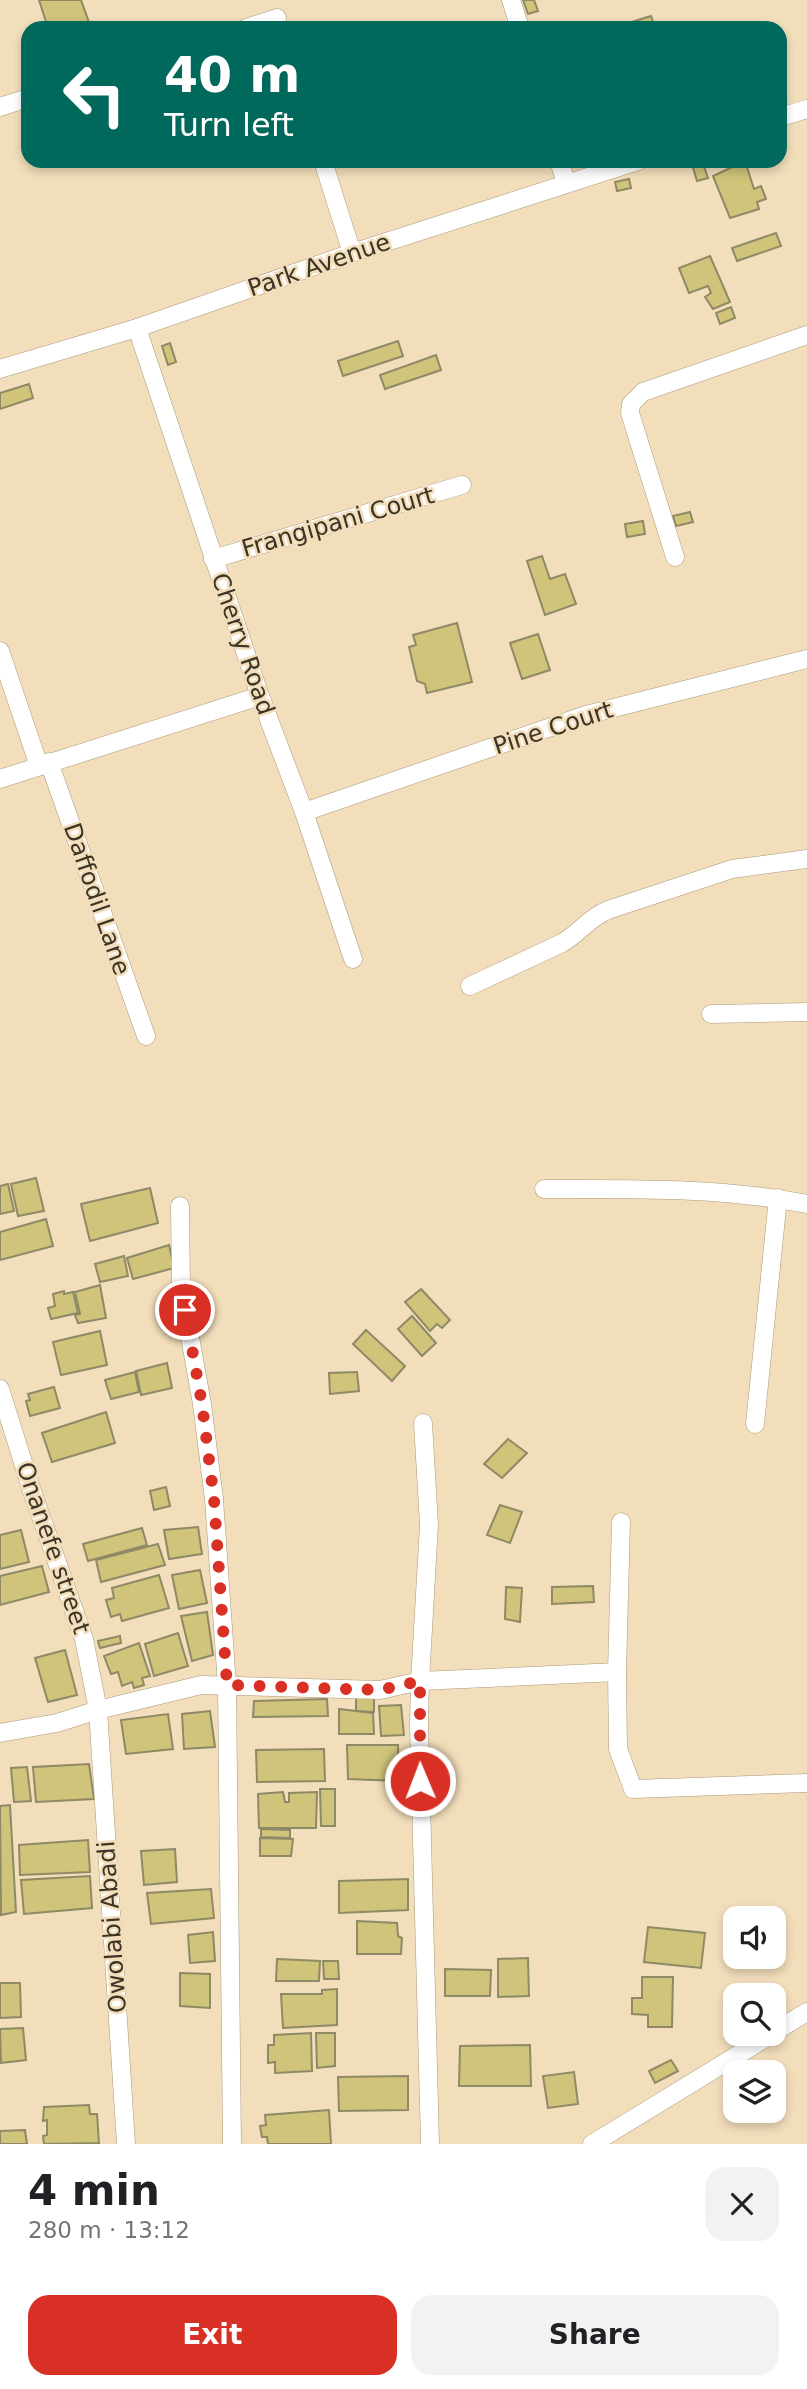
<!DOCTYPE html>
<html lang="en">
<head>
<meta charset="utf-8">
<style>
	body { margin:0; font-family:"DejaVu Sans",sans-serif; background:#f2f2f2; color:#202124; height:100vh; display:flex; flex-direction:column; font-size:26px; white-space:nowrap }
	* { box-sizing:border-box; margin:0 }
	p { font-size:23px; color:#757577 }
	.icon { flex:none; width:38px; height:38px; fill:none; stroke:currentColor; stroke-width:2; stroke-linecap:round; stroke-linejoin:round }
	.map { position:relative; height:2144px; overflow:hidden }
	.side { display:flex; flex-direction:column; background:#fff; flex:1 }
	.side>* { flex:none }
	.banner { position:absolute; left:21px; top:21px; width:766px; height:147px; border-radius:21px; box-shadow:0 4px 10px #0003; background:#00695c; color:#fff; overflow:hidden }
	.fabs { position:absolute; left:723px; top:1906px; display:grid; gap:14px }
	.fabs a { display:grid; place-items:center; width:63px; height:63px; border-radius:14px; background:#fff; box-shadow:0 4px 10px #0003; font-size:35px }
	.pin { position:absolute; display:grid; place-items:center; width:60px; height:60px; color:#fff; margin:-30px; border:4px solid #fff; border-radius:50%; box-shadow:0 2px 7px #0007 }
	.me { position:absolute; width:77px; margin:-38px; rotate:359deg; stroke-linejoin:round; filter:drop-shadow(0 0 5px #0008) }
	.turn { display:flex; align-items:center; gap:24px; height:147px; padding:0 28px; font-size:32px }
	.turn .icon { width:91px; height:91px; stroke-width:2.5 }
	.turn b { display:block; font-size:49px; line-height:60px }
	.round { display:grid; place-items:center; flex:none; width:74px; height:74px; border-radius:21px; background:#f2f2f2 }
	.summary { display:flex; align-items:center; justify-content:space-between; height:119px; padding:0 28px }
	h1 { font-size:42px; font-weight:800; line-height:52px }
	.button { display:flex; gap:14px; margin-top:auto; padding:14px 28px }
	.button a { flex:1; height:80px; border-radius:21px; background:#d93025; color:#fff; font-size:28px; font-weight:800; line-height:80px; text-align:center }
	.button a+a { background:#f2f2f2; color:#202124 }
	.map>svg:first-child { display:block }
	.building { fill:#cfc479; stroke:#8e8966; stroke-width:2 }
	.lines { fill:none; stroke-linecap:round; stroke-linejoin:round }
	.minor-casing { stroke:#ab9877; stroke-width:19 }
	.minor { stroke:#fff; stroke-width:18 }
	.route { stroke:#d93025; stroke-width:12; stroke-dasharray:0 21.6 }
	.labels { text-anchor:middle; stroke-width:5; stroke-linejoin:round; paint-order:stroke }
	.street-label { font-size:24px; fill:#3c3426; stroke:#f2debb }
</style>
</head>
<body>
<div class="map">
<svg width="807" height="2144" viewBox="0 0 807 2144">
	<rect width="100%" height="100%" fill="#f2debb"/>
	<g class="building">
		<polygon points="39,0 81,0 91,28 48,28"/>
		<polygon points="523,0 534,0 538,11 528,14"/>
		<polygon points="651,16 655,27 616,28 615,27"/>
		<polygon points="691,161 702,161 708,178 697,181"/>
		<polygon points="745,161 754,189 761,186 766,199 757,202 759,209 730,218 713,176"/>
		<polygon points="629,179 631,188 617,191 615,182"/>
		<polygon points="776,233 781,246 737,261 732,248"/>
		<polygon points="710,256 730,302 713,309 705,297 711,293 708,286 689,293 679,268"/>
		<polygon points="731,307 735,318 720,324 716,313"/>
		<polygon points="398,341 403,356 343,376 338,361"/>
		<polygon points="170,343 176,362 168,365 162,346"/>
		<polygon points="436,355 441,370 385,389 380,375"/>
		<polygon points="29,384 33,398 0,409 0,393"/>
		<polygon points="690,512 693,522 676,526 673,516"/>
		<polygon points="643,521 645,534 627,537 625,524"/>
		<polygon points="542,556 550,579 565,574 576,604 545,615 527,561"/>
		<polygon points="457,623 472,682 427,693 425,684 417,681 409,647 416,645 413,635"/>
		<polygon points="538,634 550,670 522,679 510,643"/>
		<polygon points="36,1178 44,1211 18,1216 11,1184"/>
		<polygon points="8,1184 14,1211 0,1214 0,1186"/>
		<polygon points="150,1188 158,1223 90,1241 81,1204"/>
		<polygon points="46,1219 53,1246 0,1260 0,1232"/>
		<polygon points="169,1245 174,1268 133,1279 127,1258"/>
		<polygon points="124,1256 128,1276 100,1282 95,1264"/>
		<polygon points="100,1285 106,1318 78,1323 75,1315 80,1314 75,1292"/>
		<polygon points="421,1289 450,1320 442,1328 437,1324 430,1331 405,1302"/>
		<polygon points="64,1291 64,1294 73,1292 78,1313 51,1319 48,1308 55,1306 53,1294"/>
		<polygon points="412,1316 436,1343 422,1356 398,1329"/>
		<polygon points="366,1330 405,1366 392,1381 353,1344"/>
		<polygon points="100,1331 107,1365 61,1375 53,1342"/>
		<polygon points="167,1363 172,1388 141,1395 136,1371"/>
		<polygon points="135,1372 139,1392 111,1399 105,1380"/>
		<polygon points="357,1372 359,1391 330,1394 329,1373"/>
		<polygon points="54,1387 60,1408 30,1416 26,1401 30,1400 28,1394"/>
		<polygon points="106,1412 115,1443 52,1462 42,1433"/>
		<polygon points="508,1439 527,1453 502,1478 484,1464"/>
		<polygon points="166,1487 170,1506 154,1510 150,1491"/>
		<polygon points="500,1505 522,1512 510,1543 487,1535"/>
		<polygon points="198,1527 202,1554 169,1559 164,1530"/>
		<polygon points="142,1528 147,1545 88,1561 83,1544"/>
		<polygon points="21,1530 29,1562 0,1569 0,1535"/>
		<polygon points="158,1544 165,1565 101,1582 96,1560"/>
		<polygon points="42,1566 49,1592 0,1605 0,1576"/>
		<polygon points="200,1570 207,1603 179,1609 172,1575"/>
		<polygon points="159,1575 169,1608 122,1621 120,1614 111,1617 106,1600 114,1598 112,1588"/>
		<polygon points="593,1586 594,1602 552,1604 552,1587"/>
		<polygon points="506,1587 522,1588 520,1622 505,1619"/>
		<polygon points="207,1612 213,1655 192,1661 181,1616"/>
		<polygon points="178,1633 188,1666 154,1676 145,1644"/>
		<polygon points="120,1636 121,1643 100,1648 98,1641"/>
		<polygon points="139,1643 150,1676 142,1678 144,1685 134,1688 132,1682 122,1686 118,1672 111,1674 104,1656"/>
		<polygon points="65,1650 77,1695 48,1702 35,1658"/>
		<polygon points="356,1697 374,1697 374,1712 356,1711"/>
		<polygon points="327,1699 328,1716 253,1717 254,1701"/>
		<polygon points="401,1705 404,1735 381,1736 379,1706"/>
		<polygon points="339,1709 373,1713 374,1734 339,1734"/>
		<polygon points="210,1711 215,1747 184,1749 182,1714"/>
		<polygon points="168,1714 173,1749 126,1754 121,1720"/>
		<polygon points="347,1745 398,1745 399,1781 348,1779"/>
		<polygon points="324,1749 325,1781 257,1782 256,1750"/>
		<polygon points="89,1764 94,1799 36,1802 33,1767"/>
		<polygon points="27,1767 31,1801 14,1802 11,1768"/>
		<polygon points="320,1789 335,1789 335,1826 321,1826"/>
		<polygon points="283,1792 285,1802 289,1802 289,1793 317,1792 316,1828 259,1828 258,1794"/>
		<polygon points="10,1805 16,1912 1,1915 0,1806"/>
		<polygon points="261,1829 290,1830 290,1838 261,1837"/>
		<polygon points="260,1838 293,1839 291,1856 260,1856"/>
		<polygon points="88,1840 90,1872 20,1875 19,1845"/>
		<polygon points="175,1849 177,1882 144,1885 141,1851"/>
		<polygon points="90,1876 92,1908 24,1914 21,1880"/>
		<polygon points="408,1879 408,1910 339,1913 339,1881"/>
		<polygon points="211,1889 214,1918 151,1924 147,1893"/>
		<polygon points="357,1921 397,1923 398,1936 402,1938 401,1954 357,1954"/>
		<polygon points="648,1927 705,1933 701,1968 644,1962"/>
		<polygon points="213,1932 215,1961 190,1963 188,1935"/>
		<polygon points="528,1958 529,1996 498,1997 498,1959"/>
		<polygon points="277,1959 320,1961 319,1981 276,1981"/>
		<polygon points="323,1961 338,1961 339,1979 324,1979"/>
		<polygon points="445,1969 491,1970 490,1996 445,1996"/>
		<polygon points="180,1973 210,1974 210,2008 180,2006"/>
		<polygon points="642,1977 673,1977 672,2027 648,2027 648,2015 632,2014 632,1998 642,1998"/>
		<polygon points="0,1983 20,1983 21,2017 0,2018"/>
		<polygon points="337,1989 337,2025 283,2028 281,1994 322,1994 322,1990"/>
		<polygon points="23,2028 26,2060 1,2063 0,2029"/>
		<polygon points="311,2033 312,2071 275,2073 275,2062 268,2063 268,2045 274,2045 274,2035"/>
		<polygon points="316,2033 335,2033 335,2066 317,2068"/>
		<polygon points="530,2045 531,2086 459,2086 460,2046"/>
		<polygon points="671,2060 678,2071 655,2083 649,2071"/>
		<polygon points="574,2072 578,2104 548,2108 543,2076"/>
		<polygon points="408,2076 408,2110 339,2111 338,2077"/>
		<polygon points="89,2105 90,2114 97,2114 99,2143 44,2144 43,2136 47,2135 47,2120 43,2121 44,2107"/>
		<polygon points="329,2110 331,2144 268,2144 267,2137 262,2137 260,2126 266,2125 265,2115"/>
		<polygon points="25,2130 27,2144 0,2144 0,2131"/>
	</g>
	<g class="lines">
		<defs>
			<g id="minor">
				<polyline points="511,0 520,28"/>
				<polyline points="246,28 277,18"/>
				<polyline points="0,107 28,98"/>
				<polyline points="780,117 807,109"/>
				<polyline points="323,161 352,253"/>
				<polyline points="559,161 566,183"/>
				<polyline points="137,328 260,696 304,812 353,959"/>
				<polyline points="0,369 137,328 352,253 638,161"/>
				<polyline points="675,557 630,413 631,404 643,392 807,335"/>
				<polyline points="213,559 462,485"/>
				<polyline points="0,651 39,766"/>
				<polyline points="49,762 146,1036"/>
				<polyline points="0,779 260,696"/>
				<polyline points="304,812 586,715 807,659"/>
				<path d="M470,986L562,943C581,932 587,919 608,910L732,869L807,859"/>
				<polyline points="711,1014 807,1012"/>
				<path d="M544,1189C632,1189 720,1187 807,1204"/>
				<polyline points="180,1206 181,1287 202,1404 214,1499 227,1685 232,2144"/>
				<polyline points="0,1389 32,1491 84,1639 98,1710 126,2144"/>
				<polyline points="755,1424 778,1198"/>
				<polyline points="621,1522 617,1672 618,1749 633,1789 807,1783"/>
				<polyline points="0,1733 57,1723 98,1710 201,1685 380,1690 420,1681 429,1525 423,1423"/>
				<polyline points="774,2032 807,2012"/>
				<polyline points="430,2144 419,1725 420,1681 617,1672"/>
				<polyline points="592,2144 772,2034"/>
			</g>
		</defs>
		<use href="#minor" class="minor-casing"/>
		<use href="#minor" class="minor"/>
	</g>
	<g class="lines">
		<polyline class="route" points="185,1310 202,1404 214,1499 227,1685 380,1690 420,1681 420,1781"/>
	</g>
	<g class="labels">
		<g class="street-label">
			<text transform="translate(319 265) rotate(-19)" y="8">Park Avenue</text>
			<text transform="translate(338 522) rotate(-16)" y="8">Frangipani Court</text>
			<text transform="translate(243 644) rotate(71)" y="8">Cherry Road</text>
			<text transform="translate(553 728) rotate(-18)" y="8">Pine Court</text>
			<text transform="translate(97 899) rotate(71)" y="8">Daffodil Lane</text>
			<text transform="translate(53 1548) rotate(71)" y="8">Onanefe street</text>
			<text transform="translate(112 1927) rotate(-94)" y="8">Owolabi Abadi</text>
		</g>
	</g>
</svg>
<div class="fabs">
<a><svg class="icon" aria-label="sound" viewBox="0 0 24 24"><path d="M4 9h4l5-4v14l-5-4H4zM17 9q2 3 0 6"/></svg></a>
<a><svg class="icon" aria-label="search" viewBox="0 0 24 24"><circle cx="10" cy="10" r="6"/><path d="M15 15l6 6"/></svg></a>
<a><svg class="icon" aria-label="layers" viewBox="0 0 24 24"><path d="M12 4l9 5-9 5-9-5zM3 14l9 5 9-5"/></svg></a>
</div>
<div class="pin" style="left:185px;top:1310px;background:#d93025"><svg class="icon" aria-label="arrive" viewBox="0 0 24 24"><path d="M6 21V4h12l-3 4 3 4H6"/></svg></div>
<svg class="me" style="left:420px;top:1781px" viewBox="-20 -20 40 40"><circle r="17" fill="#d93025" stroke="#fff" stroke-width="3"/><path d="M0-11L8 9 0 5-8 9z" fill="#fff"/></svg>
<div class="banner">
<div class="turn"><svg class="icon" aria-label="left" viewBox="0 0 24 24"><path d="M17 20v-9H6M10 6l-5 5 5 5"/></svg><div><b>40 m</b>Turn left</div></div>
</div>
</div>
<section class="side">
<div class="summary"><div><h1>4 min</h1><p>280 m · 13:12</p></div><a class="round"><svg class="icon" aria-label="close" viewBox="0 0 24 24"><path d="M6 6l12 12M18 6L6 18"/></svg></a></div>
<div class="button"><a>Exit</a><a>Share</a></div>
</section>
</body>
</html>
